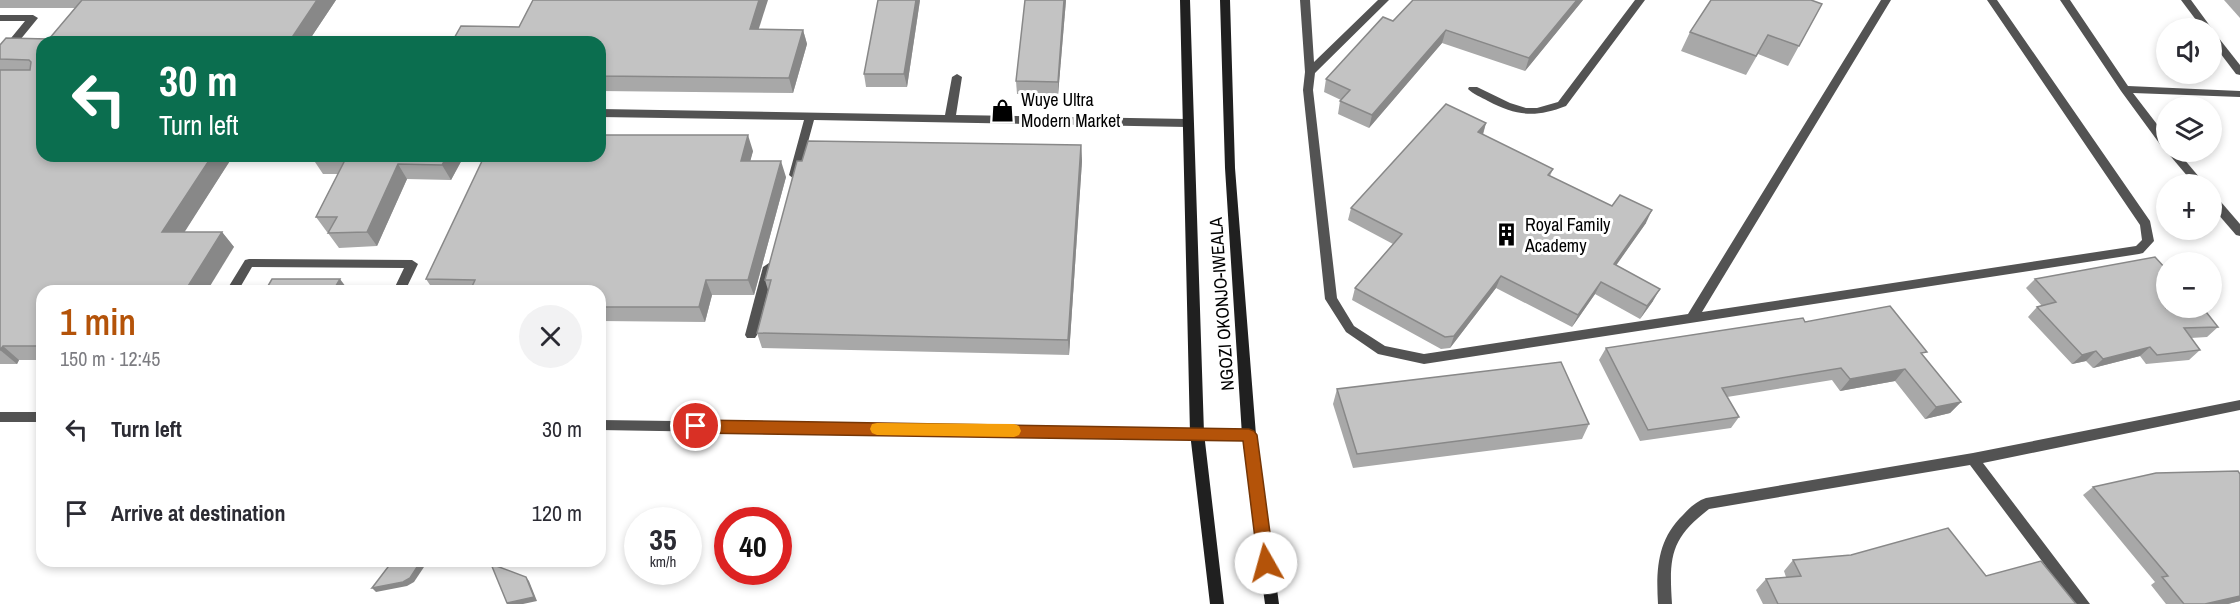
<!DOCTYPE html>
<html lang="en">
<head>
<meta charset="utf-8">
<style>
	body { margin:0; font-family:"Archivo Narrow",sans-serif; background:#f2f2f3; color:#2b2b33; height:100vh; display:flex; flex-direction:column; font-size:22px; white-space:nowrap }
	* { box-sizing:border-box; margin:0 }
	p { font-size:20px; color:#7c7c81 }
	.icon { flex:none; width:33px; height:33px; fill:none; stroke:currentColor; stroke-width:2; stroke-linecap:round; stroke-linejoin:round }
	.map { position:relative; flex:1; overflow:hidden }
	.side { position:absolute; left:36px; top:285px; width:570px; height:282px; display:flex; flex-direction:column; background:#fff; border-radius:18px; box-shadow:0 3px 9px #0003 }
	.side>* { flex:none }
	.top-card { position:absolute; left:36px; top:36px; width:570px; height:126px; border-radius:18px; box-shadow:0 3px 9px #0003; background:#0b6e4f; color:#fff; overflow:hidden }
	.buttons { position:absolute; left:2156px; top:18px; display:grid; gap:12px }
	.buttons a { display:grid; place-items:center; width:66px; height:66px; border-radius:50%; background:#fff; box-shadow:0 3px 9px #0003; font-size:30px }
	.speed { position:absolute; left:624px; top:507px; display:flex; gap:12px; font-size:30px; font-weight:700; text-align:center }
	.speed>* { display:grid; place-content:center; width:78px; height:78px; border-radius:50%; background:#fff; box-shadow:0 3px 9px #0003; line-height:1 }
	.speed small { font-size:15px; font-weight:400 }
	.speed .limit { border:9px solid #d22; background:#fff; color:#111 }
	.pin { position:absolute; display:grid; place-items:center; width:51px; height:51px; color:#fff; margin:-26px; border:3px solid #fff; border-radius:50%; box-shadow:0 2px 6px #0007 }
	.me { position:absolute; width:66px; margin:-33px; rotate:353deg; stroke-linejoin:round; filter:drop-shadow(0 0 4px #0008) }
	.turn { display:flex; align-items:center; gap:21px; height:126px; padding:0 24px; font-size:27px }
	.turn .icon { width:78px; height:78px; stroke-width:2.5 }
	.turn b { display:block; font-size:42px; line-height:51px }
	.round { display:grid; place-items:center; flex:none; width:63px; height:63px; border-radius:32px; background:#f2f2f3 }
	.headline { display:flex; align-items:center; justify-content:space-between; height:102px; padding:0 24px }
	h1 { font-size:36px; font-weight:600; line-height:45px; color:#b45309 }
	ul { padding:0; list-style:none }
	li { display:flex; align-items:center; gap:18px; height:84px; padding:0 24px }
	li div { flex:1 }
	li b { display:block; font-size:22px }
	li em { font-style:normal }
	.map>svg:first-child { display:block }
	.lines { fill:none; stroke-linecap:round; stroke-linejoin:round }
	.lane { fill:#535353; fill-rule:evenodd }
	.street { fill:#535353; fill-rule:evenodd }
	.secondary { fill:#202020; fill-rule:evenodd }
	.wall { fill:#a8a8a8 }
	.shaded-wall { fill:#888 }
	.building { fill:#c3c3c3; stroke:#888; stroke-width:1.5 }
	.route { fill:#b45309; stroke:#753606; stroke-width:1.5 }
	.slow { fill:#f59e0b }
	.labels { text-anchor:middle; stroke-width:6; stroke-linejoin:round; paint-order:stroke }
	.poi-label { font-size:18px; fill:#000; stroke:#fff; text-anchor:start }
	.street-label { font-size:18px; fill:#000; stroke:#fff }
</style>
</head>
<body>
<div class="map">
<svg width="2240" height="604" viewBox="0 0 2240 604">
	<rect width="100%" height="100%" fill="#fff"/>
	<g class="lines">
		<g class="lane">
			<polygon points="1300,0 1310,0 1314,62 1378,0 1389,0 1315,73 1313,90 1337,298 1354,326 1385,346 1424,354 1688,314 1881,0 1891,0 1702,312 2136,246 2142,240 2140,225 1987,0 1997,0 2150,221 2154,241 2143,253 2139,254 1424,364 1378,354 1346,332 1325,299 1303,90 1305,72"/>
			<path d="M1635,0H1645L1566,106C1535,118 1517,116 1488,101C1481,97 1473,94 1468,89L1469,87H1477L1510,103L1526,108H1537L1558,102Z"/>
			<polygon points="0,15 33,15 38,18 11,51 7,52 2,49 25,21 0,21"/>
			<polygon points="957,74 962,77 956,115 1187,119 1192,123 1187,127 814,120 799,175 794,179 789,175 804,120 600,117 600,109 945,115 952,77"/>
			<polygon points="249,259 412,260 418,264 405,291 393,291 404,268 252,267 238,291 226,291 245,260"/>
			<polygon points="769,263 775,267 757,335 755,338 747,338 745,335 763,267"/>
		</g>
		<g class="street">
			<polygon points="2060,0 2070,0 2128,86 2240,91 2240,97 2133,93 2166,136 2166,148 2162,147 2121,91"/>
			<polygon points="2181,0 2191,0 2210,26 2212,28 2211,29 2202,28"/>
			<polygon points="2211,31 2214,32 2240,65 2240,75 2236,74 2211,41"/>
			<polygon points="2167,152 2178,152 2205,184 2194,184"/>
			<polygon points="2211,194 2215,195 2240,224 2240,236 2236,235 2211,206"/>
			<path d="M2240,400V410L1983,463L2090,604H2074L1970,465L1709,509C1670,539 1669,557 1672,604H1658C1656,570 1657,540 1683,515C1689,508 1697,501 1706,498L1973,453Z"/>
			<rect x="0" y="412" width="42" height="10"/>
			<polygon points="600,420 1249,429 1254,431 1256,435 1254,439 1249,441 600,430"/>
		</g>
		<g class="secondary">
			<polygon points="1180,0 1190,0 1204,433 1224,604 1210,604 1190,433"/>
			<polygon points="1220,0 1230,0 1235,168 1256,435 1279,604 1265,604 1242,435 1225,168"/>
		</g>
	</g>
	<g class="wall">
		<polygon points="0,0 336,0 308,42 42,42 42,156 233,156 184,232 222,232 234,247 42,291 42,360 19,360 17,364 0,364 0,45 49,39 75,8 0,8"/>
		<polygon points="920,0 907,87 866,87 864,74"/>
		<polygon points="1066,0 1058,95 1017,94 1016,81"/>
		<polygon points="1583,0 1525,71 1442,43 1369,128 1338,114 1340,101 1341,100 1324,92 1326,79 1393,21"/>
		<polygon points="2224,0 2240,0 2240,18"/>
		<polygon points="1822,4 1788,66 1758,54 1746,75 1681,51 1690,32"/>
		<polygon points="759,29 803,30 807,44 793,93 600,91 600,42"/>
		<polygon points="1486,123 1483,135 1553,169 1550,176 1646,223 1616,265 1653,301 1640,319 1595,294 1572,327 1496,288 1450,348 1441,349 1352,300 1355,288 1393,244 1348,220 1351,208"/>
		<polygon points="1081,145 1082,161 1069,355 762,348 757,333 768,290 765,280 802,161"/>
		<polygon points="753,151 750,161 786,177 754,295 712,295 705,322 600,321 600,291 434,291 426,279 531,159"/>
		<polygon points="315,156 464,156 451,180 407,179 377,246 339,248 328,233 329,232 327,232 316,217 338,174 323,174 313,159"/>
		<polygon points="2035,279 2218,327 2207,337 2191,338 2200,350 2189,360 2146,364 2140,356 2093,368 2086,361 2072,364 2028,317 2037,307 2042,306 2026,288"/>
		<polygon points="1805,322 1923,356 1961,402 1950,413 1925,419 1895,381 1840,391 1832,380 1727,397 1739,417 1731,428 1640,441 1599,360 1606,348"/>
		<polygon points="1337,389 1589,424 1582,439 1353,468 1333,404"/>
		<polygon points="2093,487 2240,601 2228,604 2166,604 2151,585 2155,582 2083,495"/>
		<polygon points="1793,560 1986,576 2076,604 1763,604 1756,590 1766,579 1786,577 1784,571"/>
	</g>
	<g class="shaded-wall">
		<polygon points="317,0 336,0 308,42 289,42"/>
		<polygon points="759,0 768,0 754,44 750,29"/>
		<polygon points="916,0 920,0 907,87 904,74"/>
		<polygon points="1064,0 1066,0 1058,95 1058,82"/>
		<polygon points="1577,0 1583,0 1525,71 1529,58"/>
		<polygon points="803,30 807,44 793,93 789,78"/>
		<polygon points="1446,30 1442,43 1369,128 1372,115"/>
		<polygon points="1486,123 1482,136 1478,132"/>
		<polygon points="748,135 753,151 746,177 741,161"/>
		<polygon points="1081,145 1082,161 1069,355 1068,340"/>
		<polygon points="212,156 233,156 175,247 162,232"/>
		<polygon points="447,156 464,156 451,180 442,165"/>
		<polygon points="781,161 786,177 754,295 748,280"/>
		<polygon points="398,164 407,179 377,246 367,232"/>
		<polygon points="1652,210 1646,223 1608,277 1614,264"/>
		<polygon points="222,232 234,247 207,291 185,291"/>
		<polygon points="1501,276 1496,288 1450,348 1454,336"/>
		<polygon points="340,279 349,291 333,291"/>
		<polygon points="706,280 712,295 705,322 699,307"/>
		<polygon points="1601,282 1595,294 1572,327 1578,315"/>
		<polygon points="1660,289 1653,301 1640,319 1647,306"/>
		<polygon points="3,346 19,360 17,364 0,350"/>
		<polygon points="2150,347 2140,356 2093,368 2103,359"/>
		<polygon points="2096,351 2086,361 2072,364 2082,355"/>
		<polygon points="1905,369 1895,381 1840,391 1850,379"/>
		<polygon points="1961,402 1950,413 1925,419 1936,407"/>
		<polygon points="421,561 428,561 414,582 407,586 376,592 372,588"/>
		<polygon points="526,577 529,581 537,601 523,604 507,604 507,603"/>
		<polygon points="2240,596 2240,601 2228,604 2205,604"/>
	</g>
	<g class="building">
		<polygon points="82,0 317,0 289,42 42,42 42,156 212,156 162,232 222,232 185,291 42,291 42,346 3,346 0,350 0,70 30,70 31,62 29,60 0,59 0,45 6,38 49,39"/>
		<polygon points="533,0 759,0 750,29 803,30 789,78 600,76 600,42 452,42 461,26 519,27"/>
		<polygon points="878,0 916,0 904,74 864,74"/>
		<polygon points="1025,0 1064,0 1058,82 1016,81"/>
		<polygon points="1413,0 1577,0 1529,58 1446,30 1372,115 1340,101 1350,90 1326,79 1383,17 1393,21"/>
		<polygon points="1711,0 1811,0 1822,4 1799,46 1768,35 1756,56 1690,32"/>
		<polygon points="1446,104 1486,123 1478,132 1553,169 1548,175 1612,206 1620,195 1652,210 1614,264 1660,289 1647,306 1601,282 1578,315 1501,276 1454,336 1445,337 1355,288 1402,234 1351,208"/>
		<polygon points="600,135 748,135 741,161 781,161 748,280 706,280 699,307 600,307 600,291 470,291 475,280 426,279 483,159 531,159 532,156 600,156"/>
		<polygon points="808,141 1081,145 1068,340 757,333 771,280 765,280 797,161 802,161"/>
		<polygon points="315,156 447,156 442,165 398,164 367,232 328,233 337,217 316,217 345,160 313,159"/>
		<polygon points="2155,257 2166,269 2166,308 2203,308 2218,327 2184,328 2200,350 2157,355 2150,347 2103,359 2096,351 2082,355 2037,307 2056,302 2035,279"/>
		<polygon points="272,279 340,279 333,291 265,291"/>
		<polygon points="1890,306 1927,352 1921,353 1961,402 1936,407 1905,369 1850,379 1841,368 1722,388 1739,417 1648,430 1606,348 1803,318 1805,322"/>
		<polygon points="1561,362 1589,424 1357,454 1337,389"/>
		<polygon points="2238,471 2240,474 2240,596 2205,604 2184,604 2162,577 2168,576 2093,487 2156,473"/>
		<polygon points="1948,528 1986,576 2041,561 2076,604 1778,604 1766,579 1801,576 1793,560 1851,555"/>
		<polygon points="395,561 421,561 410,578 403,582 372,588 391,563"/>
		<polygon points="491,564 526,577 534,597 507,603"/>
	</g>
	<polygon class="route" points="696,420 1249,429 1254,431 1257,435 1274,563 1271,568 1266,570 1260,568 1258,563 1243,441 696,433 690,431 688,426 690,422"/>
	<polygon class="slow" points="877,423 1014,424 1019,426 1021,431 1019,435 1014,437 877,435 872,433 870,429 872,424"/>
	<defs>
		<symbol id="shop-bare" viewBox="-9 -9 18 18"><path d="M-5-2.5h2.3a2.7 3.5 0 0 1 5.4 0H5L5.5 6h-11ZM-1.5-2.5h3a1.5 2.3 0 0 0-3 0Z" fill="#000" stroke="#fff" stroke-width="2.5" paint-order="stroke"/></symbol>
		<symbol id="building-bare" viewBox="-9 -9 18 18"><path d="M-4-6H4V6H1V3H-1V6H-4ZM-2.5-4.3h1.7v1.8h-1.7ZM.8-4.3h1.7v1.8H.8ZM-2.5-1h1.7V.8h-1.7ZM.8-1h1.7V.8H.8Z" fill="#000" stroke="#fff" stroke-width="2.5" paint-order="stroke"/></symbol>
	</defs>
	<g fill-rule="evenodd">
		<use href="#shop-bare" x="986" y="94" width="33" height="33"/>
		<use href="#building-bare" x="1490" y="218" width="33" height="33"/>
	</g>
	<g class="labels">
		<g class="poi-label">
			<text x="1021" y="106">Wuye Ultra<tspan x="1021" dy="21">Modern Market</tspan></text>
			<text x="1525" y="231">Royal Family<tspan x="1525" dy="21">Academy</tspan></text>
		</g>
		<g class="street-label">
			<text transform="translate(1222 304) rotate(-94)" y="6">NGOZI OKONJO-IWEALA</text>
		</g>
	</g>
</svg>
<div class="buttons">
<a><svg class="icon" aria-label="sound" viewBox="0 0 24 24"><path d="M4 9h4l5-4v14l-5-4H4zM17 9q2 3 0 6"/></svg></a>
<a><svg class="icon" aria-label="layers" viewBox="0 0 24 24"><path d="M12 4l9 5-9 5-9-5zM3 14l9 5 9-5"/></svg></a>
<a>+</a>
<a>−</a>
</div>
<div class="speed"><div>35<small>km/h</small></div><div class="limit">40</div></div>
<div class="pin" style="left:696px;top:426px;background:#d93025"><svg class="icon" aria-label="arrive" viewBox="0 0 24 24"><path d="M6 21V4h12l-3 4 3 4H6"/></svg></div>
<svg class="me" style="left:1266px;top:563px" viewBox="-20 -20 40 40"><circle r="19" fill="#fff"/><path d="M0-13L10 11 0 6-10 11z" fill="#b45309"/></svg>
<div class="top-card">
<div class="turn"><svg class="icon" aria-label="left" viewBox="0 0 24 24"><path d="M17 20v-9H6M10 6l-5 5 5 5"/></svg><div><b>30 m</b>Turn left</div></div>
</div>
<section class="side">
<div class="headline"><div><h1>1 min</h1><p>150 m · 12:45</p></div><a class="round"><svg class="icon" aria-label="close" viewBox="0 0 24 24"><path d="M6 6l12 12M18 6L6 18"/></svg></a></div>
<ul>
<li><svg class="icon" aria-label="left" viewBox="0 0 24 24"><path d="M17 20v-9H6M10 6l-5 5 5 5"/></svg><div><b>Turn left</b></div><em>30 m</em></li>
<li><svg class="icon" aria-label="arrive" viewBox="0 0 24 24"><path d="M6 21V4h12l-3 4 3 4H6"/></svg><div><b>Arrive at destination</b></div><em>120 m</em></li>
</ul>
</section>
</div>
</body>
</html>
